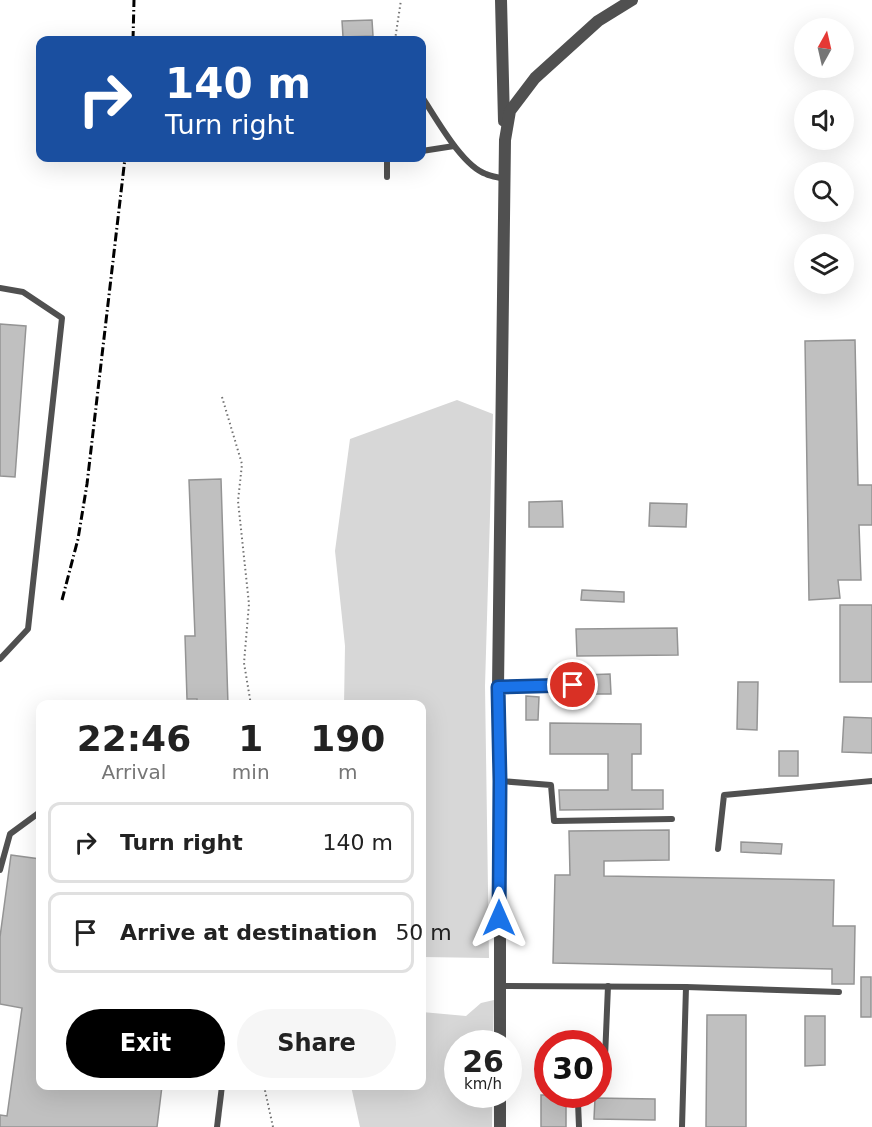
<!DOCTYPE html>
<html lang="en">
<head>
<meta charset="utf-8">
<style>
	body { margin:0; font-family:"DejaVu Sans",sans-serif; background:#f6f6f6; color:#222; height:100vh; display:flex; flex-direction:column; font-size:22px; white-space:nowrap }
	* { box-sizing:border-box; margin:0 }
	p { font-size:20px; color:#767676 }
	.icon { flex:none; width:33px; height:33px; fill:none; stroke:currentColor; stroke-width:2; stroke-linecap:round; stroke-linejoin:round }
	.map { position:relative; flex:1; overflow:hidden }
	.sheet { position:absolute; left:36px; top:700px; width:390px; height:390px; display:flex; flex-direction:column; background:#fff; border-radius:12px; box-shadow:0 6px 24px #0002 }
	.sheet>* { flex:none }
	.guide { position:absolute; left:36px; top:36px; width:390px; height:126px; border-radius:12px; box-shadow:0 6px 24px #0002; background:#1a4fa0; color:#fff; overflow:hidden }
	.needle { width:39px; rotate:8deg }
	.tools { position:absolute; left:794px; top:18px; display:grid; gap:12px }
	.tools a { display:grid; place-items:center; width:60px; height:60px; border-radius:50%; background:#fff; box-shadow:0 6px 24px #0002; font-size:30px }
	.speed { position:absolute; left:444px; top:1030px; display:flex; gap:12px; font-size:30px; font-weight:700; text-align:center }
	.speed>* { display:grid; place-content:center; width:78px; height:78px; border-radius:50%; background:#fff; box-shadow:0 6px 24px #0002; line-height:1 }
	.speed small { font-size:15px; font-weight:400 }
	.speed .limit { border:9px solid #d22; background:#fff; color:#111 }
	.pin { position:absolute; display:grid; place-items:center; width:51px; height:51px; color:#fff; margin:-26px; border:3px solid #fff; border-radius:50%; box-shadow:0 2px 6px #0007 }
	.me { position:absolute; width:66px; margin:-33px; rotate:0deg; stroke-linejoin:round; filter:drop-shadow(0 0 4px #0008) }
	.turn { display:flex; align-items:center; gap:21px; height:126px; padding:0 30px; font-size:27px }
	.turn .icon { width:78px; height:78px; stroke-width:2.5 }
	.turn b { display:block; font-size:42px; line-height:51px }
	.eta { display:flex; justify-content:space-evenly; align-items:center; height:102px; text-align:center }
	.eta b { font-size:36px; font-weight:700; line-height:42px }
	.cta { display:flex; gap:12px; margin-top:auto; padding:12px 30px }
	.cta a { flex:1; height:69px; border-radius:36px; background:#000; color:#fff; font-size:24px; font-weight:700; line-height:69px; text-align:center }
	.cta a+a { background:#f6f6f6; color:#222 }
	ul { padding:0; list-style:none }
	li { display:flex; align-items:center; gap:18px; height:81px; margin:0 12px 9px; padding:0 18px; border:3px solid #e0e0e0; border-radius:12px }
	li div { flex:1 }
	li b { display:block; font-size:22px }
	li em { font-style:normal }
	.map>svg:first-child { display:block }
	.green { fill:#d7d7d7 }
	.building { fill:#c0c0c0; stroke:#949494; stroke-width:1.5 }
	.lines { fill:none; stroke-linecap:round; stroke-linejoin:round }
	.path { stroke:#727272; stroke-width:2; stroke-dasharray:1.5 3; stroke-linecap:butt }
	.lane { stroke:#505050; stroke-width:6 }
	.street { stroke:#505050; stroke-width:12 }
	.rail { stroke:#000; stroke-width:3; stroke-dasharray:9 3 1.5 3; stroke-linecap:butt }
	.route-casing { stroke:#114b97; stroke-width:15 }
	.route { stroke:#1a73e8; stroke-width:10 }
</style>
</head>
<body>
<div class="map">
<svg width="872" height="1127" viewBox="0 0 872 1127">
	<rect width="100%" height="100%" fill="#fff"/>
	<g class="green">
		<polygon points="457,400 493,414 485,686 489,958 422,957 422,705 344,705 345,646 335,551 350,439"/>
		<polygon points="494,1000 493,1044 458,1044 458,1095 492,1095 492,1127 360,1127 351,1086 422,1086 422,1012 466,1016 481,1003"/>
	</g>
	<g class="building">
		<polygon points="372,20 373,36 343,37 342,21"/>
		<polygon points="0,324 26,326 15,477 0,476"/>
		<polygon points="855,340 858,485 872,485 872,525 859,525 861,580 838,580 840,598 809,600 805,341"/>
		<polygon points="221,479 228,705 197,705 197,699 187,699 185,636 195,636 189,480"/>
		<polygon points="562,501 563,527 529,527 529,502"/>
		<polygon points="650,503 687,504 686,527 649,526"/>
		<polygon points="582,590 624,592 624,602 581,600"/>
		<rect x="840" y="605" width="32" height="77"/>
		<polygon points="677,628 678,655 577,656 576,629"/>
		<polygon points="610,674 611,694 584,694 583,675"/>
		<polygon points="738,682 758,682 757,730 737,729"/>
		<polygon points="526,696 539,697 538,720 526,720"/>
		<polygon points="844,717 872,718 872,753 842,752"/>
		<polygon points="550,723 641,724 641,754 632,754 632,790 663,790 663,809 560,810 559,790 608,790 608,754 550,754"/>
		<rect x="779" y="751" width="19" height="25"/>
		<polygon points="669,830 669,860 604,861 604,876 834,880 833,926 855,926 854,984 832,984 832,969 553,963 555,875 570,875 569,831"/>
		<polygon points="741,842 782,844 781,854 741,852"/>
		<polygon points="11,855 40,859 40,1086 162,1086 157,1127 0,1127 0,1115 7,1116 22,1008 0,1004 0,937"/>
		<rect x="861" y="977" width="10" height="40"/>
		<polygon points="707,1015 746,1015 746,1127 706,1127"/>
		<polygon points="805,1016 825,1016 825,1065 805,1066"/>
		<rect x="541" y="1095" width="25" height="32"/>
		<polygon points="595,1098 655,1099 655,1120 594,1119"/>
	</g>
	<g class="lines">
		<g class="path">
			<polyline points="395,40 401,0"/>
			<polyline points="222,397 242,464 238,501 249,604 244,663 251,705"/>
			<polyline points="264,1086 273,1127"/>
		</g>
		<g class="lane">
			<path d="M422,97C436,118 462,166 486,174C492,177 499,177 505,179"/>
			<polyline points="422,151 454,146"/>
			<polyline points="387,158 387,177"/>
			<polyline points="0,288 23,292 62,318 28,629 0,659"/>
			<polyline points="498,687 573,685"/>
			<polyline points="500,781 551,785 554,821 672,819"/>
			<polyline points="718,849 724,795 872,781"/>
			<polyline points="0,870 10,834 40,812"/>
			<polyline points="500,986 686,987 839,992"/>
			<polyline points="605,1058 608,986"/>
			<polyline points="578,1102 579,1127"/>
			<polyline points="217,1127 222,1086"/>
			<polyline points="682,1127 686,987"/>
		</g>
		<g class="street">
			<polyline points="501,0 504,121"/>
			<polyline points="500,1044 500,781 498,687 505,140 510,111 535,78 598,21 632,0"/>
			<polyline points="500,1095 500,1127"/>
		</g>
		<g class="rail">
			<polyline points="133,40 134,0"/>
			<polyline points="62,600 78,539 87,484 125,158"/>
		</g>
	</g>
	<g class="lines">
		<defs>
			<polyline id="route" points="499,918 500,781 498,687 573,685"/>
		</defs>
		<use href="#route" class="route-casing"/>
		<use href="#route" class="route"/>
	</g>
</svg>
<div class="tools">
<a><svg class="needle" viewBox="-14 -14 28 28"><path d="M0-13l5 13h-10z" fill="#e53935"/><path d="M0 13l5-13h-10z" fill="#767676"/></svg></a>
<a><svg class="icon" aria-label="sound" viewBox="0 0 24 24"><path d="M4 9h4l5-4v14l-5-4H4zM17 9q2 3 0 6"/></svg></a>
<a><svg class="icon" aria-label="search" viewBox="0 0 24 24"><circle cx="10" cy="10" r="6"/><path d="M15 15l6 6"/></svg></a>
<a><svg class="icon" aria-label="layers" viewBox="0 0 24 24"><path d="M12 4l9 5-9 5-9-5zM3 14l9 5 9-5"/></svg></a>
</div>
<div class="speed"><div>26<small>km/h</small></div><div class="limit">30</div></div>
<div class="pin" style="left:573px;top:685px;background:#d93025"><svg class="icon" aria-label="arrive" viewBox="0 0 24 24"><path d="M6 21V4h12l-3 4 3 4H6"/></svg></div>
<svg class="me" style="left:499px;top:918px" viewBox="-20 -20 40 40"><path d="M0-17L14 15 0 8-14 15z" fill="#1a73e8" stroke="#fff" stroke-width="4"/></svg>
<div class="guide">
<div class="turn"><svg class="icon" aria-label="right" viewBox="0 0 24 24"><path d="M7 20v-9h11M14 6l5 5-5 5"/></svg><div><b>140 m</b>Turn right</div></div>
</div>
<section class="sheet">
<div class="eta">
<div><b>22:46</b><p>Arrival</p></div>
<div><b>1</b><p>min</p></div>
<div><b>190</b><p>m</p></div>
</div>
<ul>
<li><svg class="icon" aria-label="right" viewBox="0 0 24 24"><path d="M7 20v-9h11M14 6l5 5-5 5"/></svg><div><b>Turn right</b></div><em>140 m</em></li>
<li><svg class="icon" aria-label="arrive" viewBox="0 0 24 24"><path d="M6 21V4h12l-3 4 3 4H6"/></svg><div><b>Arrive at destination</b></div><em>50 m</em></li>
</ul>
<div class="cta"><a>Exit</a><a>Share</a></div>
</section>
</div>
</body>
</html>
